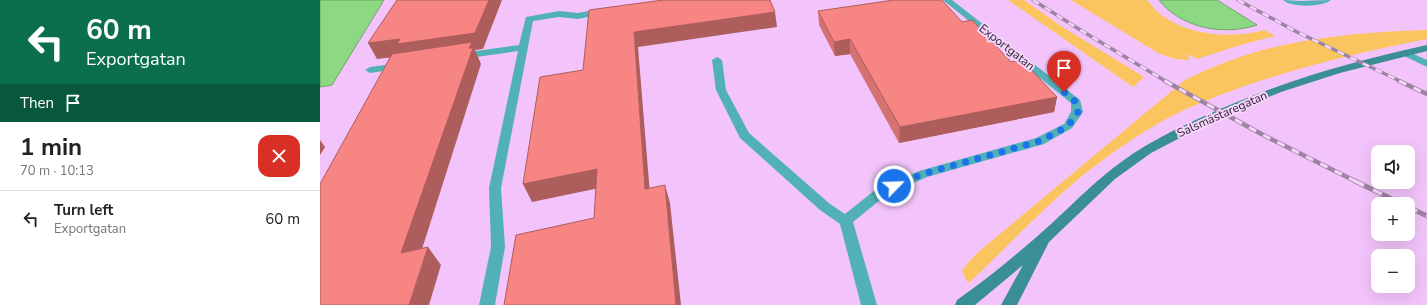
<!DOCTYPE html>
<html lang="en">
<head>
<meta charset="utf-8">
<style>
	body { margin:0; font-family:"Nunito Sans",sans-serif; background:#f2f2f2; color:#222; height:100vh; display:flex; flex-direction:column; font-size:15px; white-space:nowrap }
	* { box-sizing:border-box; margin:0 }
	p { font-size:13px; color:#767676 }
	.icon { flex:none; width:22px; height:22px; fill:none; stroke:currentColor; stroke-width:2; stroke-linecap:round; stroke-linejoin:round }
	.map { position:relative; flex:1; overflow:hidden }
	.drawer { display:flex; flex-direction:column; background:#fff; width:320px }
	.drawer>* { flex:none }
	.guide { background:#0b6e4f; color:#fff; overflow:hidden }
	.controls { position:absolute; left:1051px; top:145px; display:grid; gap:8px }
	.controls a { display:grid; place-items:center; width:44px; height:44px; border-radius:8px; background:#fff; box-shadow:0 4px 16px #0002; font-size:20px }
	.pin { position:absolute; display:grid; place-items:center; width:34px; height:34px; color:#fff; margin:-41px -17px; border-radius:50% 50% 50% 0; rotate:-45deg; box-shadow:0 0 4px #0007 }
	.pin .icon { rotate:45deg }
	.me { position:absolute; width:44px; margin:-22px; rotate:66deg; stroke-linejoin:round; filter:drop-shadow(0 0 3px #0008) }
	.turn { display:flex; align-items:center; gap:14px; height:84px; padding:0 20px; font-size:18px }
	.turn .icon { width:52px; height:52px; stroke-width:2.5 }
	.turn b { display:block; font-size:28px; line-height:34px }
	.then { display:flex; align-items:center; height:38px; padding:0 20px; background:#0003; gap:8px; font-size:15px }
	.round { display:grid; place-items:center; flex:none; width:42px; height:42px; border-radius:12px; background:#f2f2f2 }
	.summary { display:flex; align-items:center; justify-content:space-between; height:68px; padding:0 20px }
	h1 { font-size:24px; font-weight:700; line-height:30px }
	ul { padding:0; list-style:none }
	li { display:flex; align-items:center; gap:12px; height:56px; padding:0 20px; border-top:1px solid #e0e0e0 }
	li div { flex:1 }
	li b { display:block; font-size:15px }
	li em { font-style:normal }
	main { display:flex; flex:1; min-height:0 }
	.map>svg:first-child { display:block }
	.built { fill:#f3c4fb; fill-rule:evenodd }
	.green { fill:#fac55f }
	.water { fill:#8dd983; stroke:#73a26d }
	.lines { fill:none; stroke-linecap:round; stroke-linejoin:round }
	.lane { fill:#51b1b7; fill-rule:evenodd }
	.secondary { fill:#398f94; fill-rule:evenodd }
	.rail-far2-casing { stroke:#9e84a3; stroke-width:3.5 }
	.rail-far1-casing { stroke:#9e84a3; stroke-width:4.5 }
	.rail-casing { stroke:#9e84a3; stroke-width:5 }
	.rail-far2 { stroke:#f5d5fa; stroke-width:2.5; stroke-dasharray:7; stroke-linecap:butt }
	.rail-far1 { stroke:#f5d5fa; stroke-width:3; stroke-dasharray:8; stroke-linecap:butt }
	.rail { stroke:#f5d5fa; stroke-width:3.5; stroke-dasharray:10; stroke-linecap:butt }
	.wall { fill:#d47272 }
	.shaded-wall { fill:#ad5d5c }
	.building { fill:#f78584; stroke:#ad5d5c }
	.route { stroke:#1a73e8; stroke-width:7; stroke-dasharray:0 12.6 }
	.labels { text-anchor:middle; stroke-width:4; stroke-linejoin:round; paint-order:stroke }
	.street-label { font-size:12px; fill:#352139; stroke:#f5d5fa }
</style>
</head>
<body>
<main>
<section class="drawer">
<div class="guide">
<div class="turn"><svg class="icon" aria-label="left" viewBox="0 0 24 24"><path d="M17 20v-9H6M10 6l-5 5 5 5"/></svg><div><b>60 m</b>Exportgatan</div></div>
<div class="then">Then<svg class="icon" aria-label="arrive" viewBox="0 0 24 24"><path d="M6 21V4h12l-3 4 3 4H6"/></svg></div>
</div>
<div class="summary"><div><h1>1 min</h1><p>70 m · 10:13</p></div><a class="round" style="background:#d93025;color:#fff"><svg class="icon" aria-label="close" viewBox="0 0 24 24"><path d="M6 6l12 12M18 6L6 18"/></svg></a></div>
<ul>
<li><svg class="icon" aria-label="left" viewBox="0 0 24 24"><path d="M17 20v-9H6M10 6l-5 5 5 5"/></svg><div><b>Turn left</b><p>Exportgatan</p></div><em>60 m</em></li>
</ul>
</section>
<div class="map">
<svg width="1107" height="305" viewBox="0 0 1107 305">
	<rect width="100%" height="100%" fill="#f5d5fa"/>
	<path class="built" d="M64,0H1107V305H0V87L12,85ZM1058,152H1088V182H1058ZM1058,204H1088V234H1058ZM1058,256H1088V286H1058Z"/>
	<g class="green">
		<polygon points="688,0 704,0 741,26 824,77 813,87"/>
		<path d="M751,0H827C831,4 835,10 840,14C868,36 911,39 945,30L955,36L917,46L877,59L867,54L870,60L855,59L838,53Z"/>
		<path d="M1107,30V39C1025,55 940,76 864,110C828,127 792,152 762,176C723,208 689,245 652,280L648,283L642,271L647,264L657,253L865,80C944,40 1021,33 1107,30Z"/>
	</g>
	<g class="water">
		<polygon points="0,0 64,0 12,85 0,87"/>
		<path d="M839,0H897L937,25C903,36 861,28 839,0Z"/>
	</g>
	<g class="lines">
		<g class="lane">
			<polygon points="623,0 632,0 760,100 763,112 752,128 724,144 607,177 565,196 533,222 557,305 541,305 520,224 500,210 420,138 396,90 392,60 397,57 402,60 406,90 429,133 510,204 525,214 555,190 599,171 716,138 744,124 751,112 751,103"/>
			<path d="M963,0L980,1L1011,0C1003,7 971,8 963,0Z"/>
			<polygon points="284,8 287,9 288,11 287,13 258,19 239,17 213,21 181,188 185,247 175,305 159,305 171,247 169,188 198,51 142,59 137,56 142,53 199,45 206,17 239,11 258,13"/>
			<polygon points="1085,50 1107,60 1107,67 1082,55 1080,53 1082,51"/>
			<polygon points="80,63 84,64 85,66 84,68 50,73 45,70 50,67"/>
		</g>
		<path class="secondary" d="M1107,45V51L1020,73L961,92L904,115L831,153L795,179L729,242L697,305H681L703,265L655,305H635L637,300C670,277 701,251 731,224C755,202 777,179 804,160C827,143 854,130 880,118C953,84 1029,62 1107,45Z"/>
		<defs>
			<g id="rail-far2">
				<polyline points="713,0 762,31 847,82"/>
				<polyline points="918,0 977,32 1082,82"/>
			</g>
			<g id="rail-far1">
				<polyline points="845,81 945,136 1037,182"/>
				<polyline points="1079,81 1107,94"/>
			</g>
			<g id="rail">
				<polyline points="1035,181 1082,204"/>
				<polyline points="1088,207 1107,216"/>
			</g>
		</defs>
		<use href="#rail-far2" class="rail-far2-casing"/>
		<use href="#rail-far1" class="rail-far1-casing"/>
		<use href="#rail" class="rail-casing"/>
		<use href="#rail-far2" class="rail-far2"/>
		<use href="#rail-far1" class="rail-far1"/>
		<use href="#rail" class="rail"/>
	</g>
	<polygon class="wall" points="498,11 642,22 691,62 737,97 734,112 579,143 530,54 515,56 499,25"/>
	<g class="shaded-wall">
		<polygon points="169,0 182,0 163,49 155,50 161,64 95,271 81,253 83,56 57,59 48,43"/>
		<polygon points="455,12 457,27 318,47 331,207 325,189 314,32"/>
		<polygon points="530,39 530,54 515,56 514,42"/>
		<polygon points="737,97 734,112 579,143 580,127"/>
		<polygon points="0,140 5,147 0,155"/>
		<polygon points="277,169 284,187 212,202 203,184"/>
		<polygon points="345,185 350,203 361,305 356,305"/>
		<polygon points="108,247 121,265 109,305 89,305"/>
	</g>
	<g class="building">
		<polygon points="77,0 169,0 155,33 77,44 80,39 48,43"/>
		<polygon points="343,0 450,0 455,12 314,32 325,189 345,185 356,305 184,305 196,235 274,218 277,169 203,184 220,77 263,70 269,10"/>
		<polygon points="574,0 622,0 642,22 652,20 691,62 702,60 737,97 580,127 530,39 514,42 498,11"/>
		<polygon points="152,42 149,48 153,48 81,253 108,247 89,305 0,305 0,184 72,54"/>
	</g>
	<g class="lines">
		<polyline class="route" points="574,186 603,174 720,141 748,126 758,112 756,102 744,92"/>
	</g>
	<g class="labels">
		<g class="street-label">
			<text transform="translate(687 47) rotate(38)" y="4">Exportgatan</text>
			<text transform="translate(902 114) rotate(-24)" y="4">Salsmästaregatan</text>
		</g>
	</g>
</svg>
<div class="controls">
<a><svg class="icon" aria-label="sound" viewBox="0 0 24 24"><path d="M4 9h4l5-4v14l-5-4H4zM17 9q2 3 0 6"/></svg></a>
<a>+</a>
<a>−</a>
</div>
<div class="pin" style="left:744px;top:92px;background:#d93025"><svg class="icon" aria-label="arrive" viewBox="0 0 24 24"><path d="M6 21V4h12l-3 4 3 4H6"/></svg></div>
<svg class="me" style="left:574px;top:186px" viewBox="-20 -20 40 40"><circle r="17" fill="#1a73e8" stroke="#fff" stroke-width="3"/><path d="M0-11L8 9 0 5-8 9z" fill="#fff"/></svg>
</div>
</main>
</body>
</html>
